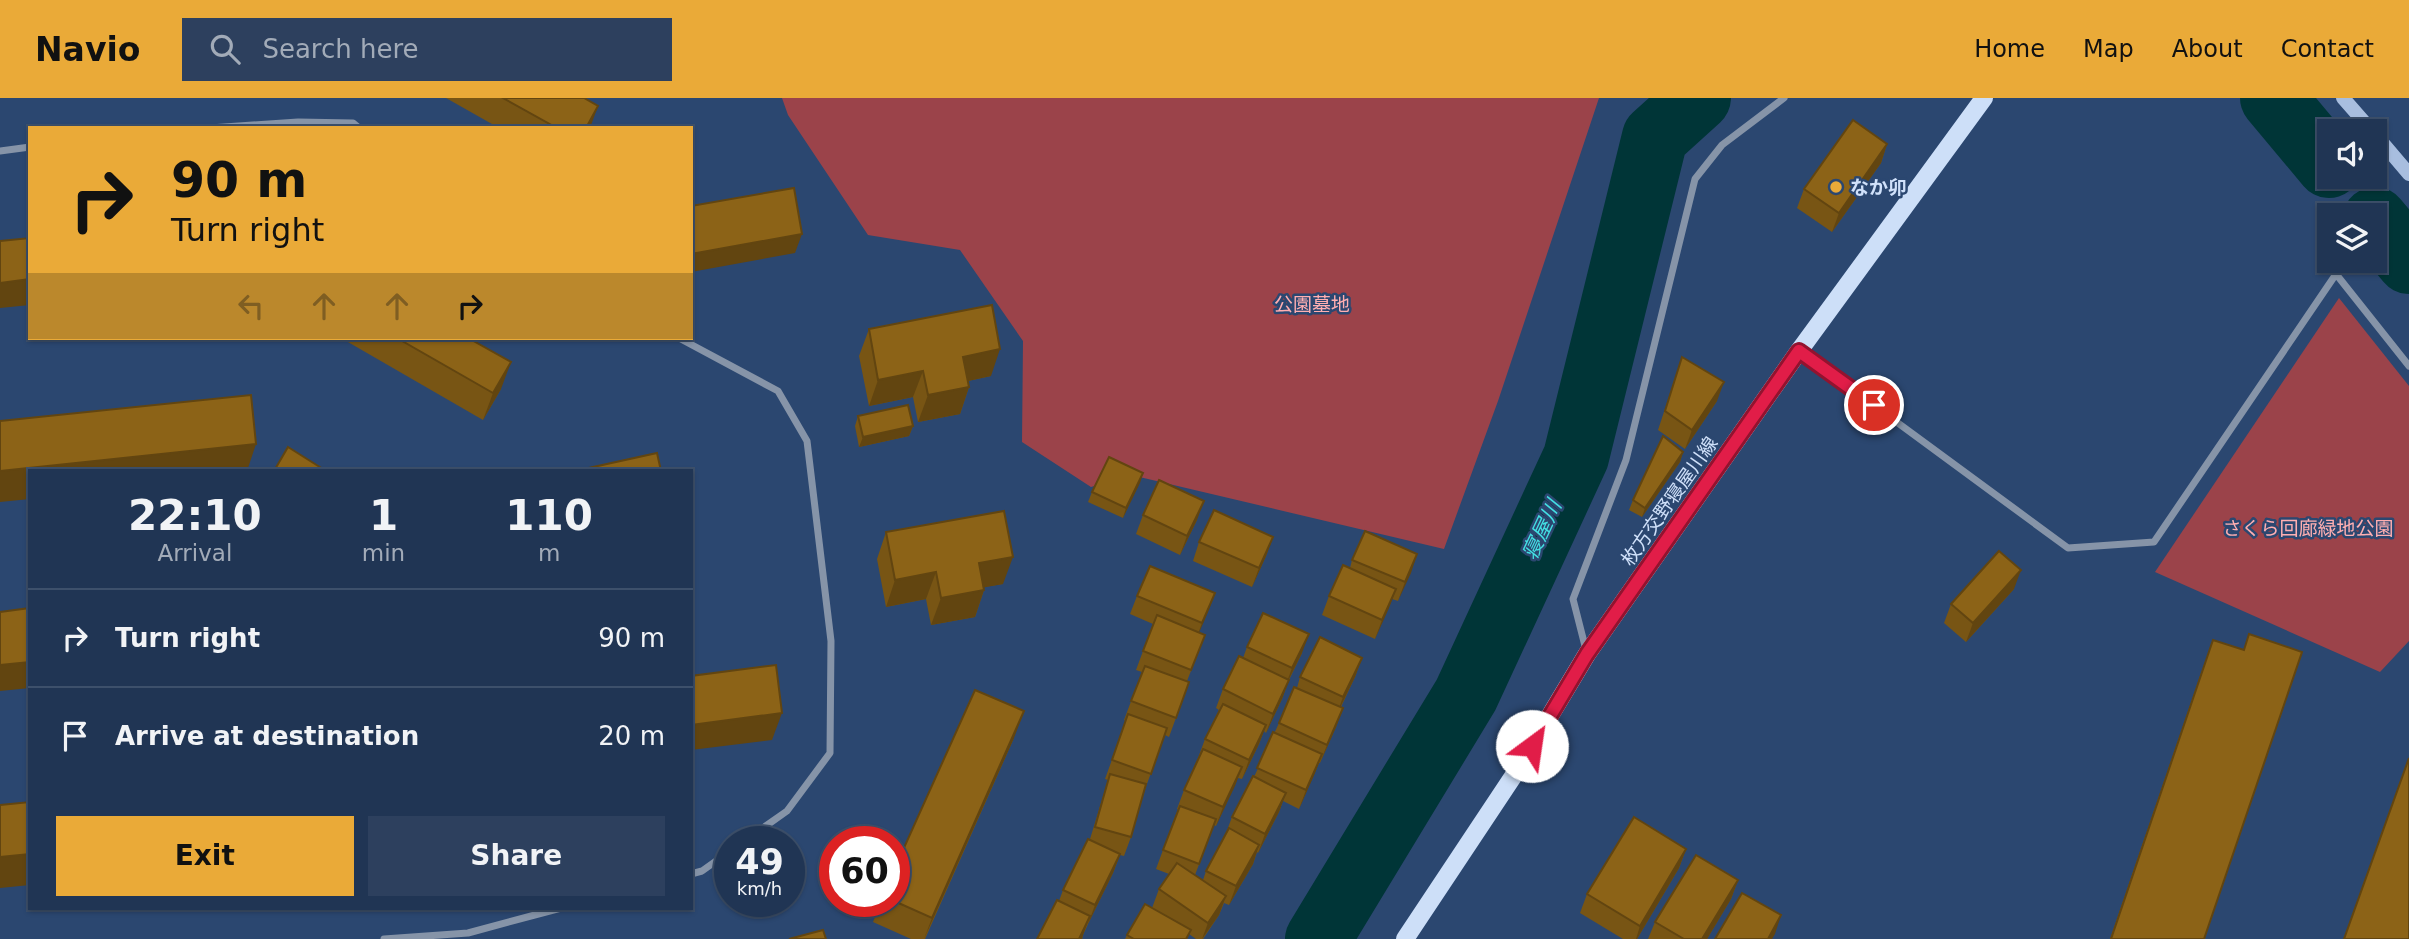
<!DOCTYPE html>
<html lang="en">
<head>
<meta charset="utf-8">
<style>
	body { margin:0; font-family:"DejaVu Sans","Noto Sans JP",sans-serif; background:#2d405e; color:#f1f3f6; height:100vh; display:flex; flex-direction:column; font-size:26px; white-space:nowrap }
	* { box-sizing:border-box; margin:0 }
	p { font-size:23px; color:#a2abb8 }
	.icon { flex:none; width:38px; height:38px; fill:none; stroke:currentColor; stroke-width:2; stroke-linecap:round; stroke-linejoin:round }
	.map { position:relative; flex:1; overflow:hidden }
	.panel { position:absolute; left:28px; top:371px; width:665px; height:441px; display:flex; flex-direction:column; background:#203554; border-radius:0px; box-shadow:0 2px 5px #0004,0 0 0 2px #3d506b }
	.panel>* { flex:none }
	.guide { position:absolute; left:28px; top:28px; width:665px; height:214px; border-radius:0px; box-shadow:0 2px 5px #0004,0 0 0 2px #3d506b; background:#eaaa38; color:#111; overflow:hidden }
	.tools { position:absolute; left:2317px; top:21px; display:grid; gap:14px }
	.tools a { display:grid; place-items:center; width:70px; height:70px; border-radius:0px; background:#203554; box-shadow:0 2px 5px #0004,0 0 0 2px #3d506b; font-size:35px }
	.speed { position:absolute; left:714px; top:728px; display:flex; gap:14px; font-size:35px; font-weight:700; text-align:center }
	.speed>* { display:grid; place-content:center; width:91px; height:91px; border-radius:50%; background:#203554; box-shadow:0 2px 5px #0004,0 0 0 2px #3d506b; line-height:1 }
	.speed small { font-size:18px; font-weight:400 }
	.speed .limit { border:10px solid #d22; background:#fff; color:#111 }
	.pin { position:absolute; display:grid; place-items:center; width:60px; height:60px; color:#fff; margin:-30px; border:4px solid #fff; border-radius:50%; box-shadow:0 2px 7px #0007 }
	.me { position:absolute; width:77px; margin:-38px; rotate:31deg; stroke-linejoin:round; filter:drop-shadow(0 0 5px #0008) }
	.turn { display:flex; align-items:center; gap:24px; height:147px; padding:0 28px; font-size:32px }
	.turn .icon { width:91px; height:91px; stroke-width:2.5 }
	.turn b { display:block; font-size:49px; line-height:60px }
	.lanes { display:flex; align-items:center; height:66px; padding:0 28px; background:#0003; justify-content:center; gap:35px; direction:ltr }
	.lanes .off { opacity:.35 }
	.eta { display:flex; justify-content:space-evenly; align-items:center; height:119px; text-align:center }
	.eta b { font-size:42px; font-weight:800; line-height:49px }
	.cta { display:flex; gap:14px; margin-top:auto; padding:14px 28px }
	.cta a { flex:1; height:80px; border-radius:0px; background:#eaaa38; color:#111; font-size:28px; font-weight:800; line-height:80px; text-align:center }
	.cta a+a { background:#2d405e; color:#f1f3f6 }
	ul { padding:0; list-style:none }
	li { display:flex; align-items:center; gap:21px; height:98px; padding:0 28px; border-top:2px solid #3d506b }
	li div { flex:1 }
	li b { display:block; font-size:26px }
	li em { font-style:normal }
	header { display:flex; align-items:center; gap:42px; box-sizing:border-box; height:98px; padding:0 35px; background:#eaaa38; color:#111 }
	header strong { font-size:33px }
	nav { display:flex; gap:38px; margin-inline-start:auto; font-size:24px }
	.search { width:490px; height:63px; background:#2d405e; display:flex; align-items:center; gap:18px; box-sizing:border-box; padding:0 24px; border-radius:0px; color:#a2abb8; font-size:26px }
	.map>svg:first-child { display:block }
	.green { fill:#9b434a }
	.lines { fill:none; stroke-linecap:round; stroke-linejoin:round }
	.river { stroke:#003537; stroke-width:66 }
	.minor { stroke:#8694a8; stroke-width:7 }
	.secondary { stroke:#a8bedf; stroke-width:14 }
	.primary { stroke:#cddff8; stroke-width:18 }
	.wall { fill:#785514 }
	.shaded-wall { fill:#624510 }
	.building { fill:#8c6317; stroke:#624510; stroke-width:2 }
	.route-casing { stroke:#92132f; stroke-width:18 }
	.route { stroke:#e11d48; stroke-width:12 }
	.poi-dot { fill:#eaaa38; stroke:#2b4770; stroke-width:2.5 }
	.labels { text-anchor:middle; stroke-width:5; stroke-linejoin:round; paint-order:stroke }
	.poi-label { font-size:19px; font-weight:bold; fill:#d0e1fa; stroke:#2b4770; text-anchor:start }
	.park-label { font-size:19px; fill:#ffafb1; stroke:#2b4770 }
	.street-label { font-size:19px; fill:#d0e1fa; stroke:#2b4770 }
	.water-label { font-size:21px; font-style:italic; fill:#43dfe3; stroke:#2b4770 }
</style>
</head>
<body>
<header>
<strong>Navio</strong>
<div class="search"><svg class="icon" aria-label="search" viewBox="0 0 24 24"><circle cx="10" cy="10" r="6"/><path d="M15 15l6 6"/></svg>Search here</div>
<nav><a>Home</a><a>Map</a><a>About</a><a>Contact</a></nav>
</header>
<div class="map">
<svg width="2409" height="841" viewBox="0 0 2409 841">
	<rect width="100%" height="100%" fill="#2b4770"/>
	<g class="green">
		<polygon points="782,0 1599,0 1498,303 1444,451 1131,377 1091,389 1022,344 1023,243 960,152 868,137 788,17"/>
		<polygon points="2339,200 2409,288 2409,543 2380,574 2155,474"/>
	</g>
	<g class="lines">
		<g class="river">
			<polyline points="2273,0 2329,67"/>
			<polyline points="2375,122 2409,163"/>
			<polyline points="1318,841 1466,597 1576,359 1655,39 1698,0"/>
		</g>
		<g class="minor">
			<polyline points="210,30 298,24 353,25 359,30"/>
			<polyline points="0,53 30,49"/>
			<polyline points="679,240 778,293 807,343 831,543 830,655 787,713 743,744"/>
			<polyline points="1800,253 2068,450 2154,444 2336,176 2409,268"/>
			<polyline points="1586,552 1573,501 1626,362 1695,81 1722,47 1784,0"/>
			<polyline points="691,776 702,773 730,753"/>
			<polyline points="384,841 468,835 561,810"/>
		</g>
		<g class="secondary">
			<polyline points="2343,0 2372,33"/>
			<polyline points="2375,36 2409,76"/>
		</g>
		<polyline class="primary" points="1405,841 1518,671 1587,556 1799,253 1984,0"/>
	</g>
	<g class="wall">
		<polygon points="446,0 584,0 590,30 499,30"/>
		<polygon points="1887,46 1881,65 1832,134 1797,110 1804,91"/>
		<polygon points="869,231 991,278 968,283 969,289 960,316 918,324 913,299 869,308 859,258"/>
		<polygon points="341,240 468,240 501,291 483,322"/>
		<polygon points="1682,259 1717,303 1685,351 1658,332"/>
		<polygon points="858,318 913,328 909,338 859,349 855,328"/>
		<polygon points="1683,354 1680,364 1642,419 1629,412 1633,402"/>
		<polygon points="1143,375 1123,420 1088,404 1092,394"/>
		<polygon points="1143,417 1197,422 1180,457 1136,436"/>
		<polygon points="886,434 1003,486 984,489 984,492 975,519 931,527 926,501 886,509 877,461"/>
		<polygon points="1273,439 1266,458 1252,489 1193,463 1199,444"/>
		<polygon points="1417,456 1398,503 1392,501 1375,541 1322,517 1329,498 1350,470 1352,462"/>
		<polygon points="2014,491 1966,544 1944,525 1951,506"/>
		<polygon points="1215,495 1199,534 1205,537 1187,583 1189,584 1169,639 1165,637 1144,694 1131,739 1124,758 1120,757 1113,775 1088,826 1083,837 1082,841 1037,841 1059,803 1063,792 1090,741 1108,682 1105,681 1126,623 1124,622 1142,574 1136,572 1153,526 1130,516 1137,498"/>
		<polygon points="2213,542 2204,841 2110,841 2201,575"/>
		<polygon points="1247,549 1302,555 1289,582 1282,601 1266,635 1264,633 1259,646 1242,681 1238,680 1216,728 1214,727 1195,777 1203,782 1206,773 1226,735 1232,719 1254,679 1279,625 1297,590 1300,579 1362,560 1355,579 1341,609 1343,610 1336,629 1320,665 1319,665 1299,711 1283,703 1279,714 1258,755 1257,754 1253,766 1229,807 1224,805 1219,817 1203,841 1196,841 1189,836 1187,841 1125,841 1127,837 1152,810 1159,791 1169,776 1156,771 1178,711 1177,711 1184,692 1198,660 1205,641 1219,612 1216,610 1223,591 1243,560"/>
		<polygon points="1014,640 925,841 911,841 873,824 881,803 894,803"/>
		<polygon points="1686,751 1679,770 1637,841 1623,841 1580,815 1587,796"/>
		<polygon points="1738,782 1731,801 1707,841 1648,841 1655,824"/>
	</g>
	<g class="shaded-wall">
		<polygon points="598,8 590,30 586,30"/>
		<polygon points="1887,46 1881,65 1832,134 1839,115"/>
		<polygon points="802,136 795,155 691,174 691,156"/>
		<polygon points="30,181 30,207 0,210 0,185"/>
		<polygon points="1000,251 991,278 954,286 963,259"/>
		<polygon points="511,264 501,291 483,322 493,295"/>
		<polygon points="923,273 913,299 869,308 878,282"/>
		<polygon points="1724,284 1717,303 1685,351 1692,332"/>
		<polygon points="969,289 960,316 918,324 928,297"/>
		<polygon points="913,328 909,338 859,349 863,339"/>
		<polygon points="256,346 247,373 30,373 30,401 0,404 0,373"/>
		<polygon points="1683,354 1680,364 1642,419 1645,410"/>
		<polygon points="1143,375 1140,385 1123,420 1126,410"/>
		<polygon points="1204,403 1197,422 1180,457 1187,438"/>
		<polygon points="1273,439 1266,458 1252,489 1259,470"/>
		<polygon points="1417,456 1411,475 1398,503 1405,484"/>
		<polygon points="1013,459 1003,486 970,492 979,465"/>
		<polygon points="2021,472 2014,491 1966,544 1973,525"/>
		<polygon points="936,474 926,501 886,509 895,482"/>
		<polygon points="1396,491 1389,510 1375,541 1382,522"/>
		<polygon points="984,492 975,519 931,527 941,500"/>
		<polygon points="1215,495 1208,514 1195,544 1202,525"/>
		<polygon points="1309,536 1302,555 1285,589 1292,570"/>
		<polygon points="1362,560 1355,579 1336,618 1343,599"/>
		<polygon points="30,564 30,590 0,593 0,567"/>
		<polygon points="1289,582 1282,601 1266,635 1273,616"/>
		<polygon points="1343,610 1336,629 1320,665 1327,647"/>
		<polygon points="1024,613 1014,640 924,841 932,820"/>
		<polygon points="782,615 772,642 691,652 691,627"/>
		<polygon points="1266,627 1259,646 1242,681 1249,662"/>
		<polygon points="1322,656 1315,675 1299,711 1306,692"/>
		<polygon points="1242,669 1235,688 1216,728 1223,709"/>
		<polygon points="1286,695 1279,714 1258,755 1265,736"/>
		<polygon points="1259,747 1253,766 1229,807 1236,788"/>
		<polygon points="1686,751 1679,770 1637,841 1636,841 1640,828"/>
		<polygon points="30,756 30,787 0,790 0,759"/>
		<polygon points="1120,756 1113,775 1088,826 1095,807"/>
		<polygon points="1738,782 1731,801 1707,841 1702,841"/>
		<polygon points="1226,798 1219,817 1202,841 1208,825"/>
		<polygon points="1781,817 1775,836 1772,841 1768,841"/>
		<polygon points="1090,818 1083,837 1082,841 1079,841"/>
	</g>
	<g class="building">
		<polygon points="503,0 584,0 598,8 586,30 557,30"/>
		<polygon points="1853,22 1887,46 1839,115 1804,91"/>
		<polygon points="794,90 802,136 691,156 691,108"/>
		<polygon points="30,140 30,181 0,185 0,143"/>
		<polygon points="992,207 1000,251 963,259 969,289 928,297 923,273 878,282 869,231"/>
		<polygon points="397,240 468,240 511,264 493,295"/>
		<polygon points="1682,259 1724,284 1692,332 1665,313"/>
		<polygon points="251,297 256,346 0,373 0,323"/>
		<polygon points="908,307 913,328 863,339 858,318"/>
		<polygon points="1663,338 1683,354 1645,410 1633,402"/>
		<polygon points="288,349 326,373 274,373"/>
		<polygon points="657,355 661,373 575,373"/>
		<polygon points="1109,359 1143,375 1126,410 1092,394"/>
		<polygon points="1159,382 1204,403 1187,438 1143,417"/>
		<polygon points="1214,412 1273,439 1259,470 1199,444"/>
		<polygon points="1004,413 1013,459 979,465 984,492 941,500 936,474 895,482 886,434"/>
		<polygon points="1365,433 1417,456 1405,484 1352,462"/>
		<polygon points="1999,453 2021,472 1973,525 1951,506"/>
		<polygon points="1343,467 1396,491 1382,522 1329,498"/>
		<polygon points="1150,468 1215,495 1202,525 1137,498"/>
		<polygon points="30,510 30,564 0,567 0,514"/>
		<polygon points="1263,515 1309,536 1292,570 1247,549"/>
		<polygon points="1157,517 1205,537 1191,572 1143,553"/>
		<polygon points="2249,536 2302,554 2204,841 2111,841 2213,542 2244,552"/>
		<polygon points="1320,539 1362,560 1343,599 1300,579"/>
		<polygon points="1239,558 1289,582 1273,616 1223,591"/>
		<polygon points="776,567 782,615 691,627 691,578"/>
		<polygon points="1145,568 1189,584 1176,620 1131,603"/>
		<polygon points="1294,589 1343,610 1327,647 1279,625"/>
		<polygon points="975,592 1024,613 932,820 894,803 894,772"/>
		<polygon points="1223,606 1266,627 1249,662 1205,641"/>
		<polygon points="1128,616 1167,630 1151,676 1112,662"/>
		<polygon points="1273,634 1322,656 1306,692 1257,670"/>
		<polygon points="1203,651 1242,669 1223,709 1184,692"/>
		<polygon points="2409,660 2409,841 2344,841"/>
		<polygon points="1110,676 1146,686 1131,739 1095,729"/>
		<polygon points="1253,678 1286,695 1265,736 1232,719"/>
		<polygon points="30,704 30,756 0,759 0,707"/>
		<polygon points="1180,708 1216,721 1199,766 1163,752"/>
		<polygon points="1634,719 1686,751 1640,828 1587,796"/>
		<polygon points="1229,730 1259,747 1236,788 1206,773"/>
		<polygon points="1088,741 1120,756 1095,807 1063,792"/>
		<polygon points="1696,757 1738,782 1702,841 1684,841 1655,824"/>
		<polygon points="1177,765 1226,798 1208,825 1159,791"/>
		<polygon points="1742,795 1781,817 1768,841 1715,841"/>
		<polygon points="1057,802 1090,818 1079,841 1037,841"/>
		<polygon points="1145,806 1191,832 1186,841 1134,841 1127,837"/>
		<polygon points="823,832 826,841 789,841"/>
	</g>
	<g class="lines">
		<defs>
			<polyline id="route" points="1532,648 1587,556 1799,253 1874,307"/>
		</defs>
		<use href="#route" class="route-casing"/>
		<use href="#route" class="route"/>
	</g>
	<circle class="poi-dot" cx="1836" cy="89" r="7"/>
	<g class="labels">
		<g class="poi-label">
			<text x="1850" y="96">なか卯</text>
		</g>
		<g class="park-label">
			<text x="1312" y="213">公園墓地</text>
			<text x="2308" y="437">さくら回廊緑地公園</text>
		</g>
		<g class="street-label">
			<text transform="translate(1669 403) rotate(-55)" y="7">枚方交野寝屋川線</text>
		</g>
		<g class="water-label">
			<text transform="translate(1542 432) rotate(-65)" y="7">寝屋川</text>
		</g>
	</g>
</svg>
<div class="tools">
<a><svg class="icon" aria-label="sound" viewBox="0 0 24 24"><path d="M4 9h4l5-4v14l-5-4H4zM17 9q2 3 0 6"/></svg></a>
<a><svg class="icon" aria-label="layers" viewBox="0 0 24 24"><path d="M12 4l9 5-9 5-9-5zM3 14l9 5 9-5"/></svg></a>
</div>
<div class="speed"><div>49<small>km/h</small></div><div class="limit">60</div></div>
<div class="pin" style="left:1874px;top:307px;background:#d93025"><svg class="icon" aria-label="arrive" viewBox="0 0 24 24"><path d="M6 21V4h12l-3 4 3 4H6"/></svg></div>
<svg class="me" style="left:1532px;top:648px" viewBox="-20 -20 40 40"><circle r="19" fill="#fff"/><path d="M0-13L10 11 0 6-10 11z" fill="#e11d48"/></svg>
<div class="guide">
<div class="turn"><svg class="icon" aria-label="right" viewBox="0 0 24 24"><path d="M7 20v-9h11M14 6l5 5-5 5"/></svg><div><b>90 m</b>Turn right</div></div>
<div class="lanes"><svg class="icon off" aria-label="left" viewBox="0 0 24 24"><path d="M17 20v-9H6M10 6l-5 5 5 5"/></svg><svg class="icon off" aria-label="ahead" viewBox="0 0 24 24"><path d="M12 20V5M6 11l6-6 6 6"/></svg><svg class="icon off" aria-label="ahead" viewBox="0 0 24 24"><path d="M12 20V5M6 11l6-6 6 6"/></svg><svg class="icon" aria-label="right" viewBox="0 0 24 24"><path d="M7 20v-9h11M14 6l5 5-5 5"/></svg></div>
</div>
<section class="panel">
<div class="eta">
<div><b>22:10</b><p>Arrival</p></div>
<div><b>1</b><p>min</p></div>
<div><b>110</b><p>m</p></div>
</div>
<ul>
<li><svg class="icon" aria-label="right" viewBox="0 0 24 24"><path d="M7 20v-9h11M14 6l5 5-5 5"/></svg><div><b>Turn right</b></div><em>90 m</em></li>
<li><svg class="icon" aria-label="arrive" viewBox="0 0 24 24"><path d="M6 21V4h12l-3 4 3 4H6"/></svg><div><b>Arrive at destination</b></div><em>20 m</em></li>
</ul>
<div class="cta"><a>Exit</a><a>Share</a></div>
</section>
</div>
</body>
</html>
